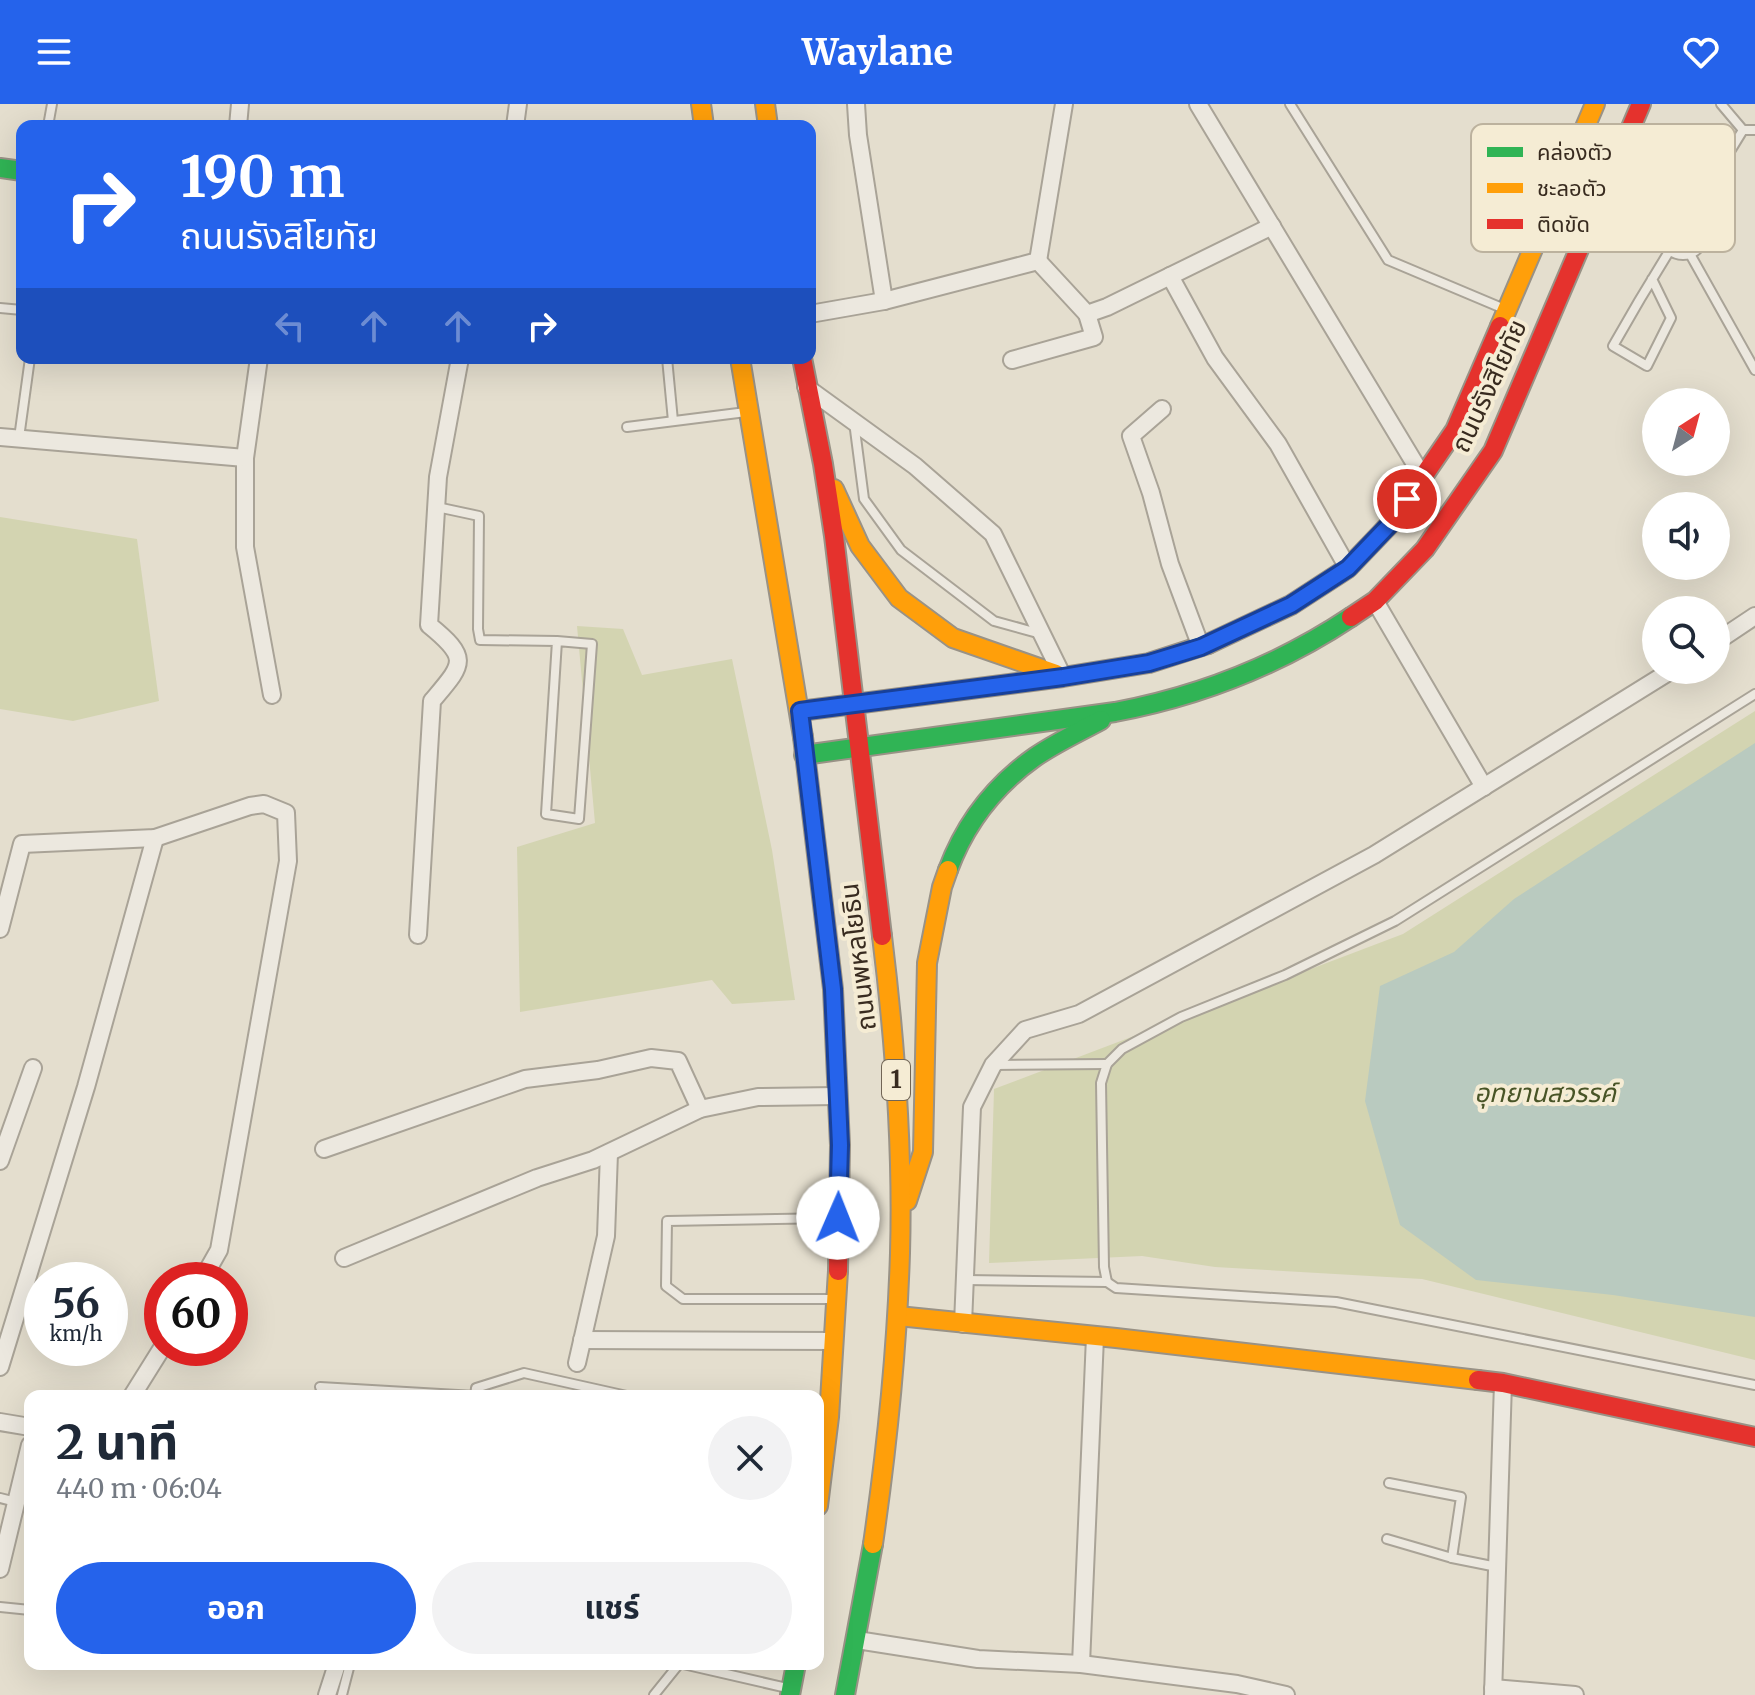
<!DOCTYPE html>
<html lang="th">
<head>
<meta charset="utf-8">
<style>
	body { margin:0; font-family:Merriweather,"Noto Sans Thai",serif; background:#f2f2f3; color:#1f2937; height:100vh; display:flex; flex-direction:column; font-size:30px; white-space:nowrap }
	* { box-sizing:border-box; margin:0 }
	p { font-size:26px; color:#747a83 }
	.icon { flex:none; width:44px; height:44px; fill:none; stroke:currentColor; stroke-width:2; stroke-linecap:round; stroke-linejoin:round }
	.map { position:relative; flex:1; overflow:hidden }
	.details { position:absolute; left:24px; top:1286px; width:800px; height:280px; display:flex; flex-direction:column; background:#fff; border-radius:16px; box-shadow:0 8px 32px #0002 }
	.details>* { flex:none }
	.hud { position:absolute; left:16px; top:16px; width:800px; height:244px; border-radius:16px; box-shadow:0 8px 32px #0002; background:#2563eb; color:#fff; overflow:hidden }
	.needle { width:52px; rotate:36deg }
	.fabs { position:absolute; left:1642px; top:284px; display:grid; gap:16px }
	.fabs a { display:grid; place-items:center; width:88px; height:88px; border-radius:50%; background:#fff; box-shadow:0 8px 32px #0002; font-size:40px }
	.speed { position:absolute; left:24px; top:1158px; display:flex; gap:16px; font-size:40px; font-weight:700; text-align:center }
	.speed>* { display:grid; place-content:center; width:104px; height:104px; border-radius:50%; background:#fff; box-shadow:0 8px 32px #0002; line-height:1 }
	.speed small { font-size:20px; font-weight:400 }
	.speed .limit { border:12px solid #d22; background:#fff; color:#111 }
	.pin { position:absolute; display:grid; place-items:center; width:68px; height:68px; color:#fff; margin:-34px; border:4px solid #fff; border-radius:50%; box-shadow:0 2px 8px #0007 }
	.me { position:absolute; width:88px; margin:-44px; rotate:1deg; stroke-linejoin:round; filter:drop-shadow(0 0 6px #0008) }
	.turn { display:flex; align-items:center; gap:28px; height:168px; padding:0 32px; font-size:36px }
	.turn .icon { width:104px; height:104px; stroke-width:2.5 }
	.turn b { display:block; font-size:56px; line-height:68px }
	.lanes { display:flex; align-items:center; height:76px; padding:0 32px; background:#0003; justify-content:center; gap:40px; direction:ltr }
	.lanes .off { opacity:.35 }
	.round { display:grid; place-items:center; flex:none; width:84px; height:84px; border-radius:42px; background:#f2f2f3 }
	.headline { display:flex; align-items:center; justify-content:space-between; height:136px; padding:0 32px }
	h1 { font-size:48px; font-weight:700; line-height:60px }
	.primary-button { display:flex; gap:16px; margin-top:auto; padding:16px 32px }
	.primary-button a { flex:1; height:92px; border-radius:48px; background:#2563eb; color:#fff; font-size:32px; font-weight:700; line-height:92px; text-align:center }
	.primary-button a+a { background:#f2f2f3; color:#1f2937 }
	header { display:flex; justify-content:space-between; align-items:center; height:104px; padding:0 32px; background:#2563eb; color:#fff; font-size:36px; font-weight:700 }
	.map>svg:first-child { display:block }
	.green { fill:#d3d4b1 }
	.water { fill:#b9cabf }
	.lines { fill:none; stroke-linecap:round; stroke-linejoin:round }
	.lane-casing { stroke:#a9a397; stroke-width:12 }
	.street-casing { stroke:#a9a397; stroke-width:20 }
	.fast-casing { stroke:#999286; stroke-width:22 }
	.slow-casing { stroke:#999286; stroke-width:22 }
	.jam-casing { stroke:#999286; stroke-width:22 }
	.lane { stroke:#ece8df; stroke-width:8 }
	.street { stroke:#ece8df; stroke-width:16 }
	.fast { stroke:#30b455; stroke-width:18 }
	.slow { stroke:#ff9f0a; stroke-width:18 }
	.jam { stroke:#e5322d; stroke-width:18 }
	.route-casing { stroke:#184099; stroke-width:20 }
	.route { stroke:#2563eb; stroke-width:14 }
	.labels { text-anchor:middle; stroke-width:8; stroke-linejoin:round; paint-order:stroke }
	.shield { fill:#f5ecd4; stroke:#716555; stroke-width:2 }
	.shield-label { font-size:24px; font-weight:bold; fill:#382b1f }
	.street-label { font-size:26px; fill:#382b1f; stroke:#f5ecd4 }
	.park-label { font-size:26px; font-style:italic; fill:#485426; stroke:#f5ecd4 }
	.key { fill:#f5ecd4; stroke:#bcb29e; stroke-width:2 }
	.key-label { font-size:22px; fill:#382b1f }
</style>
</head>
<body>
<header><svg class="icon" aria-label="menu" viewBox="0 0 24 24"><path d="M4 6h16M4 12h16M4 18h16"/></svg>Waylane<svg class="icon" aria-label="heart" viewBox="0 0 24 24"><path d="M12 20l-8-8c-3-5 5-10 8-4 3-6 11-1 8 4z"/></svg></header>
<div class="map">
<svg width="1755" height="1591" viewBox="0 0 1755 1591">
	<rect width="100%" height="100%" fill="#e4dece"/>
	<g class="green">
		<polygon points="0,413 137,435 159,597 73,617 0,605"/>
		<polygon points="577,522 623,525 642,571 732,555 772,746 795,896 732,900 712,876 520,908 517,743 595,719"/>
		<polygon points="1755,607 1755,1256 1422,1175 1215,1163 1142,1152 989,1159 994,985 1403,830"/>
	</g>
	<polygon class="water" points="1755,639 1755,1213 1613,1191 1476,1176 1400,1121 1365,997 1380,882 1454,848 1514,795"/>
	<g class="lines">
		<defs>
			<g id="lane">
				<polyline points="1290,0 1388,156 1502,204"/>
				<polyline points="1721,0 1743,26"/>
				<polyline points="48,22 52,0"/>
				<polyline points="1610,82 1666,119"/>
				<circle cx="1683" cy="130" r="21"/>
				<polyline points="1691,111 1743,26 1755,26"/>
				<polyline points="1690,150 1755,266"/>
				<path d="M1652,175L1671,214L1647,262L1613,242C1631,210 1650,178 1670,146"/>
				<polyline points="0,204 22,206"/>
				<polyline points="667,254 673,317"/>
				<polyline points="854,318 864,395 901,446 994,517 1041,530"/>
				<polyline points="627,323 746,308"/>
				<polyline points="19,334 30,254"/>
				<polyline points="437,403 479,412 478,525 480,536 557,537 546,710 579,715 592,540 557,537"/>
				<polyline points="993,961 1107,960"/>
				<polyline points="966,1176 1107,1178 1116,1184 1336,1198 1755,1281"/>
				<polyline points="1107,1178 1104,1163 1101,979 1107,960 1122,945 1181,913 1285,871 1395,817 1755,590"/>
				<polyline points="832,1195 683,1195 666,1182 667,1117 834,1114"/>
				<polyline points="324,1292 320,1283 475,1292"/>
				<polyline points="475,1292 476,1284 524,1269 627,1292"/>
				<polyline points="1389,1379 1461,1393 1452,1454"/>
				<polyline points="0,1394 16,1398"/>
				<polyline points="1387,1435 1452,1454 1497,1463"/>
				<polyline points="0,1503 30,1506"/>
				<polyline points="683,1560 787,1584"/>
				<polyline points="342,1591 350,1560"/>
				<polyline points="654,1591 679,1560"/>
			</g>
			<g id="street">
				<polyline points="856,0 858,31 884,197"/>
				<polyline points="1198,0 1423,373"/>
				<polyline points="238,22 240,0"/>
				<polyline points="515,22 518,0"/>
				<polyline points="1038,157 1087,210 1107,203 1272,122"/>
				<polyline points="1170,172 1215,254 1278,340 1348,464"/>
				<polyline points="810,210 884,197 1038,157 1064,0"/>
				<polyline points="259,254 245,354 245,443 272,591"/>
				<polyline points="1012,256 1094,233 1087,210"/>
				<polyline points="806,283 915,362 993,430 1063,573"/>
				<polyline points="1162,305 1131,332 1151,389 1170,460 1201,543"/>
				<polyline points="0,333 245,354"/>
				<polyline points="1375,497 1484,683"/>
				<polyline points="1716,538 1755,512"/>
				<polyline points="0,825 22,740 155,734 250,702 264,700 286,709 288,757 219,1146 202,1176"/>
				<path d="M418,831L432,597C463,560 471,555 429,521L438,373L460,254"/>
				<polyline points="324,1045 525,975 598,966 651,954 678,957 700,1005"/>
				<polyline points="0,1057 33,964"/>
				<polyline points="344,1154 537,1074 593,1056 700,1005 758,993 837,992"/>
				<polyline points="963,1220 972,1003 993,961 1025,926 1079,910 1374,751 1672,566"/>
				<polyline points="582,1236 834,1237"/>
				<polyline points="577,1259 606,1132 609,1049"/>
				<polyline points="0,1263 86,983 155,734"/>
				<polyline points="132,1292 162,1244"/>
				<polyline points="0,1318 30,1323"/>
				<polyline points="0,1465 30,1341"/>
				<polyline points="857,1536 978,1555 1081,1560 1237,1580 1286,1591"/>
				<polyline points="1081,1560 1095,1233"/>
				<polyline points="1493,1584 1575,1591"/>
				<polyline points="327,1591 337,1560"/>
				<polyline points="1493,1591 1503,1279"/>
			</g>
			<g id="fast">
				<polyline points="0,64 22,67"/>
				<polyline points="800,607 1063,573 1149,559 1208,540"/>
				<path d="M804,651L1115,608C1200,592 1279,561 1351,513"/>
				<path d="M948,766C965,720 994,682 1035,653C1055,639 1079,628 1101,616"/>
				<polyline points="790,1591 796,1560"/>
				<polyline points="845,1591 873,1440"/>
			</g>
			<g id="slow">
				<polyline points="701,0 704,22"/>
				<polyline points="765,0 768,22"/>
				<polyline points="1500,222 1595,0"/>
				<polyline points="740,254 803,633"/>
				<polyline points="834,385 860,442 899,494 953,534 1056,570"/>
				<polyline points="907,1097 923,1048 927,859 942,783 948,766"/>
				<polyline points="898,1212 1116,1234 1478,1276"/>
				<polyline points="818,1402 829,1313 838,1167"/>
				<path d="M873,1440C887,1343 897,1247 900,1149C903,1043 895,937 882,832"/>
			</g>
			<g id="jam">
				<polyline points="802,254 823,360 834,432 882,832"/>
				<polyline points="1351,513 1375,497 1425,445 1493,347 1641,0"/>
				<polyline points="1208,540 1291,501 1348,464 1392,418 1455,326 1500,222"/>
				<polyline points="803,633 833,885 840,1041 838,1167"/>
				<polyline points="1478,1276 1503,1279 1755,1333"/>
			</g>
		</defs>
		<use href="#lane" class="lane-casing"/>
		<use href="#street" class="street-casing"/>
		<use href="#fast" class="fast-casing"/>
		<use href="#slow" class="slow-casing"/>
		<use href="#jam" class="jam-casing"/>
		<use href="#lane" class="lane"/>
		<use href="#street" class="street"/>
		<use href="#fast" class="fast"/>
		<use href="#slow" class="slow"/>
		<use href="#jam" class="jam"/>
	</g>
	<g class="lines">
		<defs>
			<polyline id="route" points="838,1114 840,1041 833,885 800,607 1063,573 1149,559 1201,543 1291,501 1348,464 1392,418 1407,395"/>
		</defs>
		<use href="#route" class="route-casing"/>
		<use href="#route" class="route"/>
	</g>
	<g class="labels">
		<rect class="shield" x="882" y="956" width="28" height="40" rx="6"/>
		<g class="shield-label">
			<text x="896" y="984">1</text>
		</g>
		<g class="street-label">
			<text transform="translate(1489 282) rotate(-65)" y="9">ถนนรังสิโยทัย</text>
			<text transform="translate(858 853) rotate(-97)" y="9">ถนนพหลโยธิน</text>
		</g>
		<g class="park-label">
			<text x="1545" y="998">อุทยานสวรรค์</text>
		</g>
	</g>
	<rect x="1471" y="20" width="264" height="128" rx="12" class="key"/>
	<rect x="1487" y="43" width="36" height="10" fill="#30b455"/>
	<rect x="1487" y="79" width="36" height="10" fill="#ff9f0a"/>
	<rect x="1487" y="115" width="36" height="10" fill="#e5322d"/>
	<g class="key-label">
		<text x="1537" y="56">คล่องตัว</text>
		<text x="1537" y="92">ชะลอตัว</text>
		<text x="1537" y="128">ติดขัด</text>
	</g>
</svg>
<div class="fabs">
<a><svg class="needle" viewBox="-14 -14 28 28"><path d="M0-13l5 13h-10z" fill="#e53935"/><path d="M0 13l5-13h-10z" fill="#747a83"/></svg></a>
<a><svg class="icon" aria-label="sound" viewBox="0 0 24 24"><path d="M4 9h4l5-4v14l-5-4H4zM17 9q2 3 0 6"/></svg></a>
<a><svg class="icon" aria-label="search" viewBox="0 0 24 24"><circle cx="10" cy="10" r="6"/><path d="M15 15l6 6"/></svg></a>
</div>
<div class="speed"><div>56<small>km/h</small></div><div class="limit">60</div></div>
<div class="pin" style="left:1407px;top:395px;background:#d93025"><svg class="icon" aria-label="arrive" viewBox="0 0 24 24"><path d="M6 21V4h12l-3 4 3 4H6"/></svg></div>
<svg class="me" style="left:838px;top:1114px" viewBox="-20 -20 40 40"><circle r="19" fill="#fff"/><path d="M0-13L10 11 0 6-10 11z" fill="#2563eb"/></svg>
<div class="hud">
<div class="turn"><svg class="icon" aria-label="right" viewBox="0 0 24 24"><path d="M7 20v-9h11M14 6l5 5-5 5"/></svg><div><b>190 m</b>ถนนรังสิโยทัย</div></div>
<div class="lanes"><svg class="icon off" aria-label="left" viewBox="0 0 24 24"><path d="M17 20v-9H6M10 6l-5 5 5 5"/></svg><svg class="icon off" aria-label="ahead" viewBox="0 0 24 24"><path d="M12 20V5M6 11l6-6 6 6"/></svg><svg class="icon off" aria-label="ahead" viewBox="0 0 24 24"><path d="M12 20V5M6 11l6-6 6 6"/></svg><svg class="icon" aria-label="right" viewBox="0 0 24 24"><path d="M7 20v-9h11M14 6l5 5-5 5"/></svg></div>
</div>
<section class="details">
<div class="headline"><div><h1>2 นาที</h1><p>440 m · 06:04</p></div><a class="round"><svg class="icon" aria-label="close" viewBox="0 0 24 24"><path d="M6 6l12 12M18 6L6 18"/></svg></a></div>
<div class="primary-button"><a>ออก</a><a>แชร์</a></div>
</section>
</div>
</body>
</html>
